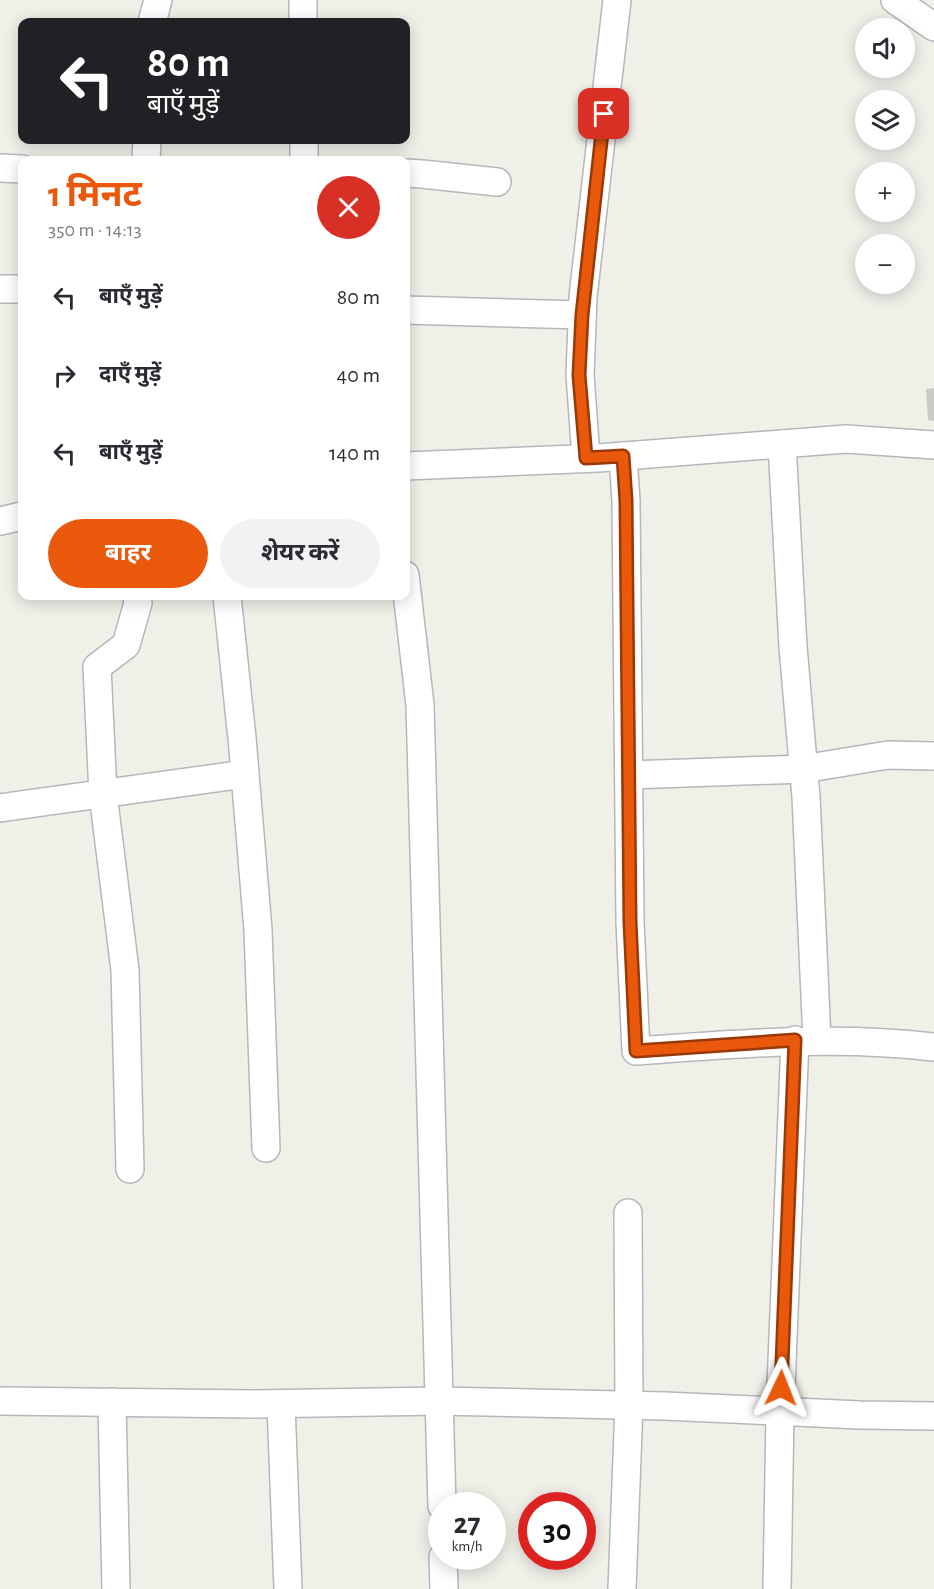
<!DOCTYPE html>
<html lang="hi">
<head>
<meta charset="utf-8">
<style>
	body { margin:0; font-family:"Alegreya Sans","Noto Sans Devanagari",sans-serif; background:#f2f2f3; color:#2b2b33; height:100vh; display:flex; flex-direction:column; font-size:22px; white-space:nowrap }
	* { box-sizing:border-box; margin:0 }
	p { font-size:20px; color:#7c7c81 }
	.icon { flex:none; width:33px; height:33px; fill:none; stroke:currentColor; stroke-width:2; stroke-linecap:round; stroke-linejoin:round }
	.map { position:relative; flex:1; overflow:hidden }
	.sheet { position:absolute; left:18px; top:156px; width:392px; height:444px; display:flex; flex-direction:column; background:#fff; border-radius:12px; box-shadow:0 3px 15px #0003 }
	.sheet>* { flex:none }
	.guide { position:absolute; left:18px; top:18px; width:392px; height:126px; border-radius:12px; box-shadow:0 3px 15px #0003; background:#202124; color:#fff; overflow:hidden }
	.tools { position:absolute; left:855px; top:18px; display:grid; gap:12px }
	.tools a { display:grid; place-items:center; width:60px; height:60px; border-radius:50%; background:#fff; box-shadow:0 3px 15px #0003; font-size:30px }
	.speed { position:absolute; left:428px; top:1492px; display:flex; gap:12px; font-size:30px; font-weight:700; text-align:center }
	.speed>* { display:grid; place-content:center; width:78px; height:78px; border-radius:50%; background:#fff; box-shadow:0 3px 15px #0003; line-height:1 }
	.speed small { font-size:15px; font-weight:400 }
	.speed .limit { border:9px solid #d22; background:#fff; color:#111 }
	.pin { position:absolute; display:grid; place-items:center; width:51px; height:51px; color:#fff; margin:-26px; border-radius:12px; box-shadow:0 3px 9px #0006 }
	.me { position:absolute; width:66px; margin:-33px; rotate:2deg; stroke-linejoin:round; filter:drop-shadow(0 0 4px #0008) }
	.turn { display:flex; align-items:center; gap:21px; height:126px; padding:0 30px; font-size:27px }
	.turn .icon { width:78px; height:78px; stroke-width:2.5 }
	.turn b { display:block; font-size:42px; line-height:51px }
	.round { display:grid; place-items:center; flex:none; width:63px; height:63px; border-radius:32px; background:#f2f2f3 }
	.summary { display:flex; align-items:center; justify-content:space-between; height:102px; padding:0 30px }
	h1 { font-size:36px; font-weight:700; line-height:45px; color:#ea580c }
	.cta { display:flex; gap:12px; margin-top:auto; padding:12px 30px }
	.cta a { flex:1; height:69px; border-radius:36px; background:#ea580c; color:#fff; font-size:24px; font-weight:700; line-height:69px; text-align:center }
	.cta a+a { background:#f2f2f3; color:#2b2b33 }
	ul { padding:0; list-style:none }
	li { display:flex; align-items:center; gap:18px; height:78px; padding:0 30px }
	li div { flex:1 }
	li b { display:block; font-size:22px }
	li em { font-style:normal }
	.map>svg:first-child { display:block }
	.building { fill:#cccac4 }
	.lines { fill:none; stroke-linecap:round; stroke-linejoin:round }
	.street-casing { stroke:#b5b7bb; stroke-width:30 }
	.street { stroke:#fff; stroke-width:27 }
	.route-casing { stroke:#983908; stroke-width:15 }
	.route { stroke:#ea580c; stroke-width:10 }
</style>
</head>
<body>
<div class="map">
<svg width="934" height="1589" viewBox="0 0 934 1589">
	<rect width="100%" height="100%" fill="#f0efe8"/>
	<polygon class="building" points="934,388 934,421 928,420 926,389"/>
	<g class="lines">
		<defs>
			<g id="street">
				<polyline points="895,0 934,27"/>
				<polyline points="152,22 158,0"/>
				<polyline points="303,22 303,0"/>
				<polyline points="304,140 304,160"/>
				<polyline points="146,160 147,140"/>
				<polyline points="0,168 22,169"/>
				<polyline points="405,173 422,174 497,182"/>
				<polyline points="0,289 22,289"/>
				<polyline points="405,310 582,315"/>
				<polyline points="782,444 793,647 806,797 817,1040"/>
				<path d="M623,456L626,501L630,922L636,1051C735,1044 835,1035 934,1047"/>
				<polyline points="586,458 580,375 583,297 617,0"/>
				<polyline points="405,466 598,458 846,439 934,445"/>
				<polyline points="0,521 22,516"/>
				<polyline points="405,575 420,705 442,1506"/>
				<polyline points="227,596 242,738 258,930 266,1148"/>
				<polyline points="629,775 803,769 888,755 934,756"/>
				<polyline points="0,808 245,774"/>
				<polyline points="130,1169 125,970 103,794 97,667 126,645 138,603 137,596"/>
				<polyline points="0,1401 255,1404 439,1401 665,1406 860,1415 934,1416"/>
				<polyline points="112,1402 116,1589"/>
				<polyline points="281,1404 288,1589"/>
				<polyline points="443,1557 444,1589"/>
				<polyline points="622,1589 629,1405 628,1213"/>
				<polyline points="777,1589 780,1412 795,1040"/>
			</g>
		</defs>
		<use href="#street" class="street-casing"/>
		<use href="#street" class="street"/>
	</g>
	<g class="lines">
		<defs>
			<polyline id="route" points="604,114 582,315 579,375 586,458 623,456 626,501 630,922 636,1051 795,1040 781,1388"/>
		</defs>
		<use href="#route" class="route-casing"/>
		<use href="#route" class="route"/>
	</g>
</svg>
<div class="tools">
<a><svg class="icon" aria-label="sound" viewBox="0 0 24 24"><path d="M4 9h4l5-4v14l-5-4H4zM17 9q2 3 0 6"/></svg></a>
<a><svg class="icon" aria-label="layers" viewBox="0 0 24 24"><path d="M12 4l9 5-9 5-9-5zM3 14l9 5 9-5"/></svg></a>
<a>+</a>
<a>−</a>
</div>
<div class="speed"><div>27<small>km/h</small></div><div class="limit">30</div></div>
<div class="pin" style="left:604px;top:114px;background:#d93025"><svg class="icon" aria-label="arrive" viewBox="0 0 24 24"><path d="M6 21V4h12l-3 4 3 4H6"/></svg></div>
<svg class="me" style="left:781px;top:1388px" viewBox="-20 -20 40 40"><path d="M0-17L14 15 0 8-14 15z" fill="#ea580c" stroke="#fff" stroke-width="4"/></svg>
<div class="guide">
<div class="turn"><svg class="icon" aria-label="left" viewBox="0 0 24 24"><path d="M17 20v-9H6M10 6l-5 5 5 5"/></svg><div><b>80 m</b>बाएँ मुड़ें</div></div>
</div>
<section class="sheet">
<div class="summary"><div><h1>1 मिनट</h1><p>350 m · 14:13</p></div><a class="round" style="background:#d93025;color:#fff"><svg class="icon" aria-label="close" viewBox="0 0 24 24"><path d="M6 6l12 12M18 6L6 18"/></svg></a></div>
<ul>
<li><svg class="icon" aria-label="left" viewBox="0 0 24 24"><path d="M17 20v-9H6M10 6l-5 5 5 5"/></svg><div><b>बाएँ मुड़ें</b></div><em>80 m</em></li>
<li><svg class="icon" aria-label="right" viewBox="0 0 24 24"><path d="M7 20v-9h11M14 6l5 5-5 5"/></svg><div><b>दाएँ मुड़ें</b></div><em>40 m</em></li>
<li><svg class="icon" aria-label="left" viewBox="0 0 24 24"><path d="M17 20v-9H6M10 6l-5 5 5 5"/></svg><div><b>बाएँ मुड़ें</b></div><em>140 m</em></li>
</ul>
<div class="cta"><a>बाहर</a><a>शेयर करें</a></div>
</section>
</div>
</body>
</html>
